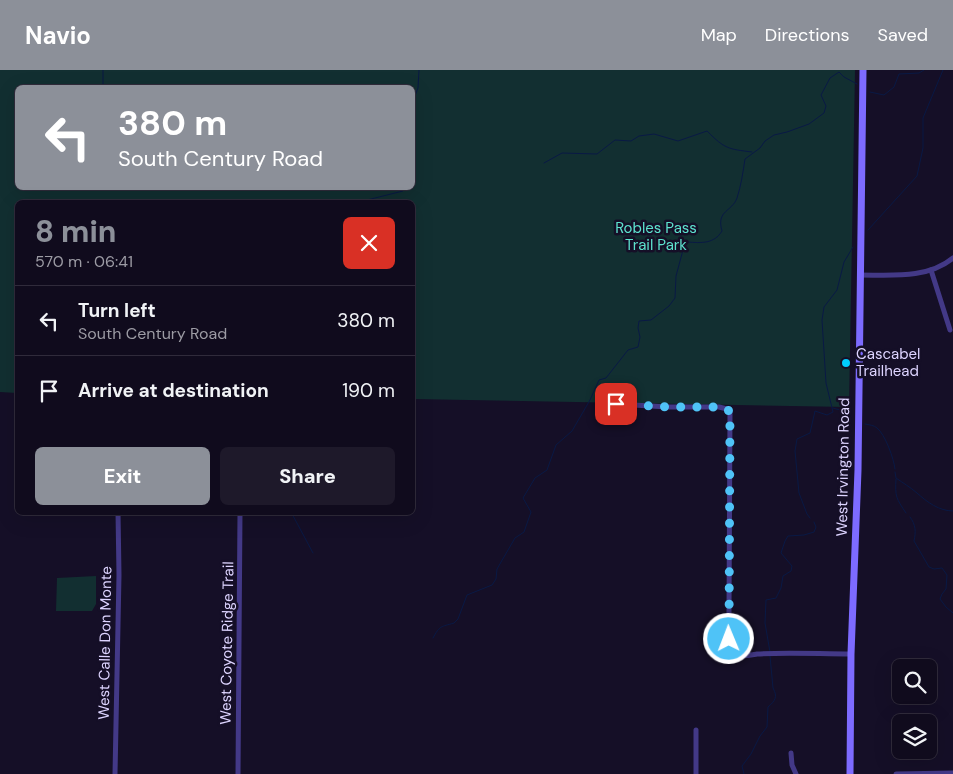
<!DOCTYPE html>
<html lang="en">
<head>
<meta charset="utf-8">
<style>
	body { margin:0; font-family:"DM Sans",sans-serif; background:#1e192a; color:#f1f3f6; height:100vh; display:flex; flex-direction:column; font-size:19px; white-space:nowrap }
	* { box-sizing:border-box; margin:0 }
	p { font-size:16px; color:#9c9ba4 }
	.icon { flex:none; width:28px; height:28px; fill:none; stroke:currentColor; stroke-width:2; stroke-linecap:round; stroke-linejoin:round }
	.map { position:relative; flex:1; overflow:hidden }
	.sheet { position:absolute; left:15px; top:130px; width:400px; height:315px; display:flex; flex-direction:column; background:#100b1d; border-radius:8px; box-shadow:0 5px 20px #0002,0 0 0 1px #302b3b }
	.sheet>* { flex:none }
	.top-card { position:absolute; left:15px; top:15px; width:400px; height:105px; border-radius:8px; box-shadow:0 5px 20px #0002,0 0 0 1px #302b3b; background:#8c9099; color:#fff; overflow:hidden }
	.buttons { position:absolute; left:892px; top:589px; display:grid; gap:10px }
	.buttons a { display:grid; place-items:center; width:45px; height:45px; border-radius:8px; background:#100b1d; box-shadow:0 5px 20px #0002,0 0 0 1px #302b3b; font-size:25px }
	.pin { position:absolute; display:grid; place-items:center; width:42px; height:42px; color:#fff; margin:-21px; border-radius:10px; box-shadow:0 2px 8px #0006 }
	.me { position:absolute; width:55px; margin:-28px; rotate:359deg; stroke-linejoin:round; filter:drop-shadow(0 0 4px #0008) }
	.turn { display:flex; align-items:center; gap:18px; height:105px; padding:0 20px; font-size:22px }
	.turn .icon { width:65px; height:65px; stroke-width:2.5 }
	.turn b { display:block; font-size:35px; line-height:42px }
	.round { display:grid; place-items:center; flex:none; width:52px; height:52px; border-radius:8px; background:#1e192a }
	.headline { display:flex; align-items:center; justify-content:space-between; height:85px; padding:0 20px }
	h1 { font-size:30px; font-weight:800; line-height:38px; color:#8c9099 }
	.action { display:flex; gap:10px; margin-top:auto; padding:10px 20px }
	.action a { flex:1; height:58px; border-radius:8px; background:#8c9099; color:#fff; font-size:20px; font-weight:800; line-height:58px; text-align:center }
	.action a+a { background:#1e192a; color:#f1f3f6 }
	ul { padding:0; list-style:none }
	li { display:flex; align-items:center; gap:15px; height:70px; padding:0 20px; border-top:1px solid #302b3b }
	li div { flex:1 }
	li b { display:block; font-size:19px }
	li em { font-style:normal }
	header { display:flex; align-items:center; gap:30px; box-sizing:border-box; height:70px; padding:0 25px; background:#8c9099; color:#fff }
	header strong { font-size:24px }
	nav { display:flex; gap:28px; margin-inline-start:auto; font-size:18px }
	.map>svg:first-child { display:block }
	.green { fill:#122f31; fill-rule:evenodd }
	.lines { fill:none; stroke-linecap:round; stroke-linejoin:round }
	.stream { stroke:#091945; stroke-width:1 }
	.minor { stroke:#433987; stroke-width:5 }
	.secondary { stroke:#7d6bff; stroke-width:7 }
	.route { stroke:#4fc3f7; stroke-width:9; stroke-dasharray:0 16.2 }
	.poi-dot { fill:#00cdff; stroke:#150f27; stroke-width:2 }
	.labels { text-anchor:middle; stroke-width:5; stroke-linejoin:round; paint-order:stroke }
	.park-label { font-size:15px; fill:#5de2ce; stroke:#150f27 }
	.poi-label { font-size:15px; fill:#ddd4ff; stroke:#150f27; text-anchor:start }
	.street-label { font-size:15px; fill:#ddd4ff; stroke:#150f27 }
</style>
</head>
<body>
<header>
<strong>Navio</strong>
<nav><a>Map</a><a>Directions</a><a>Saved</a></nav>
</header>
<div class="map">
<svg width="953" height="704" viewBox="0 0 953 704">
	<rect width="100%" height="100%" fill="#150f27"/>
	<g class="green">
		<path d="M0,0H855L849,337L413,329L412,132H18L17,323L0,322ZM18,18H412V118H18Z"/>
		<polygon points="96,506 96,534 92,541 56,541 57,508"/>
	</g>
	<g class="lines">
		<g class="stream">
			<polyline points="103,0 103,18"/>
			<polyline points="870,22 884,25 894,17 899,4 919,3 924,0"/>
			<polyline points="412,34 418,18 419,0"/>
			<path d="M544,93L562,83L597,84L615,70L631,71L639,66L654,64L678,71L707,61C725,79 728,79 752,82"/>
			<polyline points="366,132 367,130 403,121 404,118"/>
			<polyline points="868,160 917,106 923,78 923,48 943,0"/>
			<polyline points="833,338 840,340 850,346"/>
			<path d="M865,354C869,355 874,355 877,358C885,364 894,389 895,399"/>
			<path d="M895,402L896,408C903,413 910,417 917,423C927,432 939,441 953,441"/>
			<path d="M896,409C895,427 896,428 906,443"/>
			<polyline points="291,442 313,483"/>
			<path d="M910,447C916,455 916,462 914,471L929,497L934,499L942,498L947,505L946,519L942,524L940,529L946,537L953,543"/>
			<polyline points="810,448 807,444 799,423 795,381 797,369 810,363 815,341 827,345 833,342 826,313 822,250 824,237 837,220 844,192 853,177"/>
			<path d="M433,568C440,555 441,557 454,553L458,549L467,525L492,515L496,509L497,499L515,468L524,462L531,442L523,428L535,408L547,400L556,375L572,361L590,330L599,310L606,308L628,280L638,277L640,267L638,258L639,251L651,250L669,236L675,228L676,206L683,180L687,172C702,173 714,174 722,161C716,140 732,142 737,128C741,116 743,102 745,89L760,78L765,71L774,65L787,62L809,54L824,43L826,36L821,25L830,8L839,2L844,7L857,14"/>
			<polyline points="770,582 765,553 766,530 776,528 781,518 783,506 791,501 792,496 781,483 785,471 788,466 804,465 814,462 816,457 814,452"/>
			<path d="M744,704L742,696L751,684L760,666L767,657L768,637C775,631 778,627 773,618L770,586"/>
		</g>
		<g class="minor">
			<polyline points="931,200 950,260"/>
			<path d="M860,205C891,205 928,209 953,188"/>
			<path d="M607,336L616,334L668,337H719L727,339L730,342L729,542C729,551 727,579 734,584C740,588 751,585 757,584C788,582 820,584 851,584"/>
			<polyline points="791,683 792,695 796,704"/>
			<polyline points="115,704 119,505 118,442"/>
			<polyline points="238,704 240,442"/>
			<polyline points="696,704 696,660"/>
			<polyline points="896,704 953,703"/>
		</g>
		<polyline class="secondary" points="850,704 851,584 858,400 863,0"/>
	</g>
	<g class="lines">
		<polyline class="route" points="616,334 668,337 719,337 727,339 730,342 729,569"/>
	</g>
	<circle class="poi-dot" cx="846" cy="293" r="5"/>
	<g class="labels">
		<g class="park-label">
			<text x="656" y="163">Robles Pass<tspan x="656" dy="17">Trail Park</tspan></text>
		</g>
		<g class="poi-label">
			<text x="856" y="289">Cascabel<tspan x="856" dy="17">Trailhead</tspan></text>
		</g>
		<g class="street-label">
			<text transform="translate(843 397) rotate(-89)" y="5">West Irvington Road</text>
			<text transform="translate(105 573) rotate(-89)" y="5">West Calle Don Monte</text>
			<text transform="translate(227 573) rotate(-89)" y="5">West Coyote Ridge Trail</text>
		</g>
	</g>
</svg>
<div class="buttons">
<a><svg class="icon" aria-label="search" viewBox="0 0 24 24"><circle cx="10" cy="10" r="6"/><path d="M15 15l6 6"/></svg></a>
<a><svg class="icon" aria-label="layers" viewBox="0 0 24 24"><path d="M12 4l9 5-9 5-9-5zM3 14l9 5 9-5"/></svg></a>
</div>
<div class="pin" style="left:616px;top:334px;background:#d93025"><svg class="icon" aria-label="arrive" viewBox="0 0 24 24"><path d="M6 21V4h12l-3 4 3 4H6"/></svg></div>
<svg class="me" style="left:729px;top:569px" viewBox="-20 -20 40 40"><circle r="17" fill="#4fc3f7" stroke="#fff" stroke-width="3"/><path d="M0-11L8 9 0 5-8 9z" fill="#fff"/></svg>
<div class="top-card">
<div class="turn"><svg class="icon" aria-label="left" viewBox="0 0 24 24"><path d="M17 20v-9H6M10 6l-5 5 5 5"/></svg><div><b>380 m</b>South Century Road</div></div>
</div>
<section class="sheet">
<div class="headline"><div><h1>8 min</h1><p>570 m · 06:41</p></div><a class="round" style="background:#d93025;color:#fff"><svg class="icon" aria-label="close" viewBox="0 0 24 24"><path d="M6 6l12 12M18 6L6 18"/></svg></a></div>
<ul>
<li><svg class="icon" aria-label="left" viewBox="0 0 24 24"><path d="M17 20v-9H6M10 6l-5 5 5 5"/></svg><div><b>Turn left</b><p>South Century Road</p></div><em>380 m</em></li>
<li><svg class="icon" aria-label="arrive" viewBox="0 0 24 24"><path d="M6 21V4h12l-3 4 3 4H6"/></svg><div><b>Arrive at destination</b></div><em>190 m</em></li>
</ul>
<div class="action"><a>Exit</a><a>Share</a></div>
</section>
</div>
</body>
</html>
